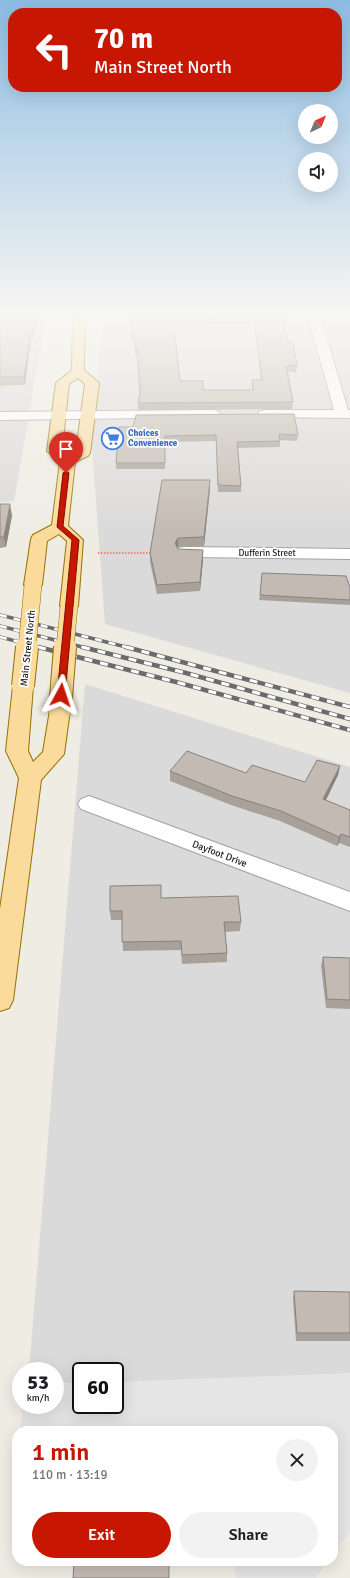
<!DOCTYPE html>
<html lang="en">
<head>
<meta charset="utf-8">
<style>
	body { margin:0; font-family:Signika,sans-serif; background:#f2f2f2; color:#202124; height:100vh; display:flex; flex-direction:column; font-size:15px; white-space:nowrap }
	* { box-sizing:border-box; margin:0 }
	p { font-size:13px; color:#757577 }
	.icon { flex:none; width:22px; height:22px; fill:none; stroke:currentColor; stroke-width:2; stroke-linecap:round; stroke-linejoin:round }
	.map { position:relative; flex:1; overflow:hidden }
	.side { position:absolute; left:12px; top:1426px; width:326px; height:140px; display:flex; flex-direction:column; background:#fff; border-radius:16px; box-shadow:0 4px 16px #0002 }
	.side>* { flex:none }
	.hud { position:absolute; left:8px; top:8px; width:334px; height:84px; border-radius:16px; box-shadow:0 4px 16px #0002; background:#c71703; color:#fff; overflow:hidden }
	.needle { width:26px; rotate:43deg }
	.controls { position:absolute; left:298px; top:104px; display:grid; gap:8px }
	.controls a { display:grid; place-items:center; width:40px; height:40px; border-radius:50%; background:#fff; box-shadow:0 4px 16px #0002; font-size:20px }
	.speed { position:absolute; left:12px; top:1362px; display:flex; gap:8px; font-size:20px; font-weight:700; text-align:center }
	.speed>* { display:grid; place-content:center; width:52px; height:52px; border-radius:50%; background:#fff; box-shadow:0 4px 16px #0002; line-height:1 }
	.speed small { font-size:10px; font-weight:400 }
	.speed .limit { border:2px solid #111; border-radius:6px; background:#fff; color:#111 }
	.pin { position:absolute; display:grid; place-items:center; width:34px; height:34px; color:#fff; margin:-41px -17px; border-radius:50% 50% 50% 0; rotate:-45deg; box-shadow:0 0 4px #0007 }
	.pin .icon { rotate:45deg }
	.me { position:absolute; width:44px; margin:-22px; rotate:5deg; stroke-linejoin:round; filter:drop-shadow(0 0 3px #0008) }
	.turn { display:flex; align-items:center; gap:14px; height:84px; padding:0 20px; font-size:18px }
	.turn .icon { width:52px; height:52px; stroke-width:2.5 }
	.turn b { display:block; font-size:28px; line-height:34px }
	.round { display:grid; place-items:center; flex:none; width:42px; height:42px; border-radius:21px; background:#f2f2f2 }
	.overview { display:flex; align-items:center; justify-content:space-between; height:68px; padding:0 20px }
	h1 { font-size:24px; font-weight:600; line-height:30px; color:#c71703 }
	.primary-button { display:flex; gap:8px; margin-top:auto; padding:8px 20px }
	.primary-button a { flex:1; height:46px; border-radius:24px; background:#c71703; color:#fff; font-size:16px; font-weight:600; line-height:46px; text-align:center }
	.primary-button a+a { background:#f2f2f2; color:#202124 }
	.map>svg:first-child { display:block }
	.residential { fill:#dbdada }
	.parking { fill:#e5e5e5 }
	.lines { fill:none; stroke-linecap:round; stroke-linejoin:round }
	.minor-casing { stroke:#a4a4a4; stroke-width:2 }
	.primary-casing { stroke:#947202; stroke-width:2 }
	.path-far1 { stroke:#f7876b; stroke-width:1.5; stroke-dasharray:1 1; stroke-linecap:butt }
	.path { stroke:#f7876b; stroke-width:2; stroke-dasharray:1.5 1.5; stroke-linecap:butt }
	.minor { fill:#fff; fill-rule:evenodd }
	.primary { fill:#fadb9c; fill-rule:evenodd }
	.rail-far1-casing { stroke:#6b6b6b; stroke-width:3.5 }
	.rail-casing { stroke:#6b6b6b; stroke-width:4.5 }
	.rail-far1 { stroke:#fff; stroke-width:2.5; stroke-dasharray:7; stroke-linecap:butt }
	.rail { stroke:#fff; stroke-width:3; stroke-dasharray:8; stroke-linecap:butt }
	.primary-bridge-far1-casing { stroke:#947202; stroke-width:18; stroke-linecap:butt }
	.primary-bridge-casing { stroke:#947202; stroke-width:24; stroke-linecap:butt }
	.primary-bridge-far1 { stroke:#fadb9c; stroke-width:17 }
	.primary-bridge { stroke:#fadb9c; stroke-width:22 }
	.wall { fill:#a8a19a; fill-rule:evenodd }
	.shaded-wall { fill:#88837d }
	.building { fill:#c3bbb3; stroke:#88837d; fill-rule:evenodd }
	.route { fill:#c71703; stroke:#810f02 }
	.labels { text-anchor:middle; stroke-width:3.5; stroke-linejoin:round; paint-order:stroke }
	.far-shop-label { font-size:9px; font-weight:bold; fill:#366cbe; stroke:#fff; text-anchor:start }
	.far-street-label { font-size:9px; fill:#1d1d1d; stroke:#fff }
	.street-label { font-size:10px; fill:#1d1d1d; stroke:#fff }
</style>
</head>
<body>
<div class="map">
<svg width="350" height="1578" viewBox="0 0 350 1578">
	<rect width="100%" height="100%" fill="#eeece3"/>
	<g class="residential">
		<polygon points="0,312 47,312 14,501 0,502"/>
		<polygon points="103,312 350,312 350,693 105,624 92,447"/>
		<polygon points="85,684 350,767 350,1402 115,1386 115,1371 81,1371 81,1384 55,1382 55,1371 29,1371"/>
	</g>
	<g class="parking">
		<polygon points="350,1373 350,1531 333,1555 333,1431 21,1431 22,1405 55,1405 55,1384 81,1383 81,1405 115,1405 115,1382"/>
		<polygon points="235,1561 328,1561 316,1578 236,1578"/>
	</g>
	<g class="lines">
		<defs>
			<g id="minor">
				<polygon points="307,312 319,312 348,410 350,410 350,418 260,417 258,414 260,411 265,410 334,410"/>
				<polygon points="213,410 218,411 220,414 218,417 0,420 0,412"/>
				<polygon points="184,547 350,549 350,559 184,557 178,556 176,552 178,548"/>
				<polygon points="89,796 350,892 350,911 81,809 78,804 81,799"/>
			</g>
			<g id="primary">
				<path d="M73,312H85L84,370L99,383L90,453L88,456L75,462L68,526L83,540L78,606L75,610L69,611L63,610L60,606L67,541L59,534L47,541L42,585L39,589L33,590L27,589L24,585L31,539L33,535L52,525L60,462L47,451L56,383L72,370ZM78,378L85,384L76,451L69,454L62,449L69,384Z"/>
				<polygon points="23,680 30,682 33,686 28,751 33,762 43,752 50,710 53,705 60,704 67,705 70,710 64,754 41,780 13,1000 9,1008 0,1011 0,909 19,778 6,751 13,686 16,682"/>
			</g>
		</defs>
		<use href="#minor" class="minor-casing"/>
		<use href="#primary" class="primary-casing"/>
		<polyline class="path-far1" points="0,387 11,385"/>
		<polyline class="path" points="98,553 153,553"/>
		<use href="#minor" class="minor"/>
		<use href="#primary" class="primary"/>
		<defs>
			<g id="rail-far1">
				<polyline points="0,615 130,648"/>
				<polyline points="0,626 86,648"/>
				<polyline points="0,637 42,648"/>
			</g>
			<g id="rail">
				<polyline points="38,647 176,682 350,730"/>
				<polyline points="82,647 186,673 350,719"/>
				<polyline points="126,647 350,707"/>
			</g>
		</defs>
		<use href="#rail-far1" class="rail-far1-casing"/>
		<use href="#rail" class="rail-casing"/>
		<use href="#rail-far1" class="rail-far1"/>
		<use href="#rail" class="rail"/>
		<defs>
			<g id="primary-bridge-far1">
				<polyline points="27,648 33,585"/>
				<polyline points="65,648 69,606"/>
			</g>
			<g id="primary-bridge">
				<polyline points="23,686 27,647"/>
				<polyline points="60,710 65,647"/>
			</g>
		</defs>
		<use href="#primary-bridge-far1" class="primary-bridge-far1-casing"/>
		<use href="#primary-bridge" class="primary-bridge-casing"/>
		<use href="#primary-bridge-far1" class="primary-bridge-far1"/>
		<use href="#primary-bridge" class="primary-bridge"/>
	</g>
	<g class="wall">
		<polygon points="0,312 38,312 34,338 31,338 25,385 0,385"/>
		<path d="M280,312L289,343L297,365L296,372H288L293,402L292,409L138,410V403L140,393L138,355H135V340H131V319H129V313ZM254,324L261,380H252V390H203L180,381L174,325Z"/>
		<polygon points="119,427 298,435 297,441 280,440 280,447 238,448 241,486 241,492 218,492 216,441 165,442 165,469 116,469 116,463"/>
		<polygon points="210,489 204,546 178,547 177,548 178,549 203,559 200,591 157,594 150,562 150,553"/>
		<polygon points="0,504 12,515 6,547 0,548"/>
		<polygon points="350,587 350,605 259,600 260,595"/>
		<polygon points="340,766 338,775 326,800 350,810 350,847 339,843 337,846 280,821 231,805 170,781 170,771 246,773 305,782"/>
		<polygon points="161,898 241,922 240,931 225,932 227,953 227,962 182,964 181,950 123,951 122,920 111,920 110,911"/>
		<polygon points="323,957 350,958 350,1009 326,1008 321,966"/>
		<polygon points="294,1291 350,1292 350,1341 296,1341 293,1299"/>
	</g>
	<g class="shaded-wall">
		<polygon points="36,312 38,312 34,338 34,331"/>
		<polygon points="31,331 31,338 25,385 24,377"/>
		<polygon points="210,480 210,489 204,546 204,537"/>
		<polygon points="10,504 12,515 6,547 4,537"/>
		<polygon points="178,538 178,547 175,551 175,543"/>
		<polygon points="203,550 203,559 200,591 200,582"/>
		<polygon points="340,766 338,775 322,808 323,799"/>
		<polygon points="341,834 339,843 337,846 339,837"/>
	</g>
	<g class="building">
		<polygon points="0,312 36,312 34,331 31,331 24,377 0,377"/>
		<path d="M129,312H280L289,343H293L297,365L286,366L293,402L138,403L140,392L137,348H135V334H131V313ZM254,317L262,380H252L253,390H203V381H180L173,318Z"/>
		<polygon points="294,414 298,435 279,434 280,441 237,442 241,486 218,485 216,435 165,436 165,463 116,463 119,427 133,427 136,415"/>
		<polygon points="162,480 210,480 204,537 178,538 175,543 178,549 203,550 200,582 157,585 150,553"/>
		<polygon points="0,504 10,504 4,537 0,537"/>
		<polygon points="262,573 346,576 350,587 350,600 260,595"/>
		<polygon points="187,751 246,773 252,765 305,782 317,760 340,766 323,799 350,810 350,837 341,834 339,837 281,811 232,796 170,771"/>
		<polygon points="161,885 161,898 238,896 241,922 224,922 227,953 182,955 181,941 122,942 122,911 110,911 110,886"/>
		<polygon points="323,957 350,958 350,1000 327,999"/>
		<polygon points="294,1291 350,1292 350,1333 297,1333"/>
		<polygon points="74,1561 169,1561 169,1578 73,1578"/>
	</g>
	<linearGradient id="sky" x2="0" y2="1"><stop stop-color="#8dbce3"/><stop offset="0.59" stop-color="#f7f6f2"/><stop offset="1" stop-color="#f7f6f2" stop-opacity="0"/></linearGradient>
	<rect width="350" height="533" fill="url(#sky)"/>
	<polygon class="route" points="66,471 69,473 63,526 79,540 65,695 61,698 57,695 72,540 57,527 63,473"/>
	<defs>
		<symbol id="supermarket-ring" viewBox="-11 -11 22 22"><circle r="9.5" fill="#fff" stroke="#3f7fe0" stroke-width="1.5"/><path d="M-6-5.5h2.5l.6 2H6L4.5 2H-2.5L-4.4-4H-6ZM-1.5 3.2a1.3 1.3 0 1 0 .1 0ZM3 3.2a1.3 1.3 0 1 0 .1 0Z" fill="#3f7fe0"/></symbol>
	</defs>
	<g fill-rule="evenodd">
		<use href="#supermarket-ring" x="100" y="426" width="25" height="25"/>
	</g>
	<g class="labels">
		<g class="far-shop-label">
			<text x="128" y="436">Choices<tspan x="128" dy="10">Convenience</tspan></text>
		</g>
		<g class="far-street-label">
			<text x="267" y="556">Dufferin Street</text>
		</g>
		<g class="street-label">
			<text transform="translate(27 648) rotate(-84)" y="4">Main Street North</text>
			<text transform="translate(220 853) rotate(21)" y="4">Dayfoot Drive</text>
		</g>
	</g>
</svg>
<div class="controls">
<a><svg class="needle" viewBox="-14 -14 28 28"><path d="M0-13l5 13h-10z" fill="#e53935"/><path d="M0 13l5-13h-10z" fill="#757577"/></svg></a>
<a><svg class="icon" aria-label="sound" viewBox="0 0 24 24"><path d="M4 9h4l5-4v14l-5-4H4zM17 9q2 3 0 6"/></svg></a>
</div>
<div class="speed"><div>53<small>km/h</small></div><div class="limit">60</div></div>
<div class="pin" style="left:66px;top:473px;background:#d93025"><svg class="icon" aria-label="arrive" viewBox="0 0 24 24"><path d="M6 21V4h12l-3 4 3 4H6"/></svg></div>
<svg class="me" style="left:61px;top:695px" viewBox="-20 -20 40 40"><path d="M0-17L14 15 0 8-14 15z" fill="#c71703" stroke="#fff" stroke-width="4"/></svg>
<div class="hud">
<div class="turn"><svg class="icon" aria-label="left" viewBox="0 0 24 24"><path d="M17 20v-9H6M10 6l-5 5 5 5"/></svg><div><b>70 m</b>Main Street North</div></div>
</div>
<section class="side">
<div class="overview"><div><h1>1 min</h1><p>110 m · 13:19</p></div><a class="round"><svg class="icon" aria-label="close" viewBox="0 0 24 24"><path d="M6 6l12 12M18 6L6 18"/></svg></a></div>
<div class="primary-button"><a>Exit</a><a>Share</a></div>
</section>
</div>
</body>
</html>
